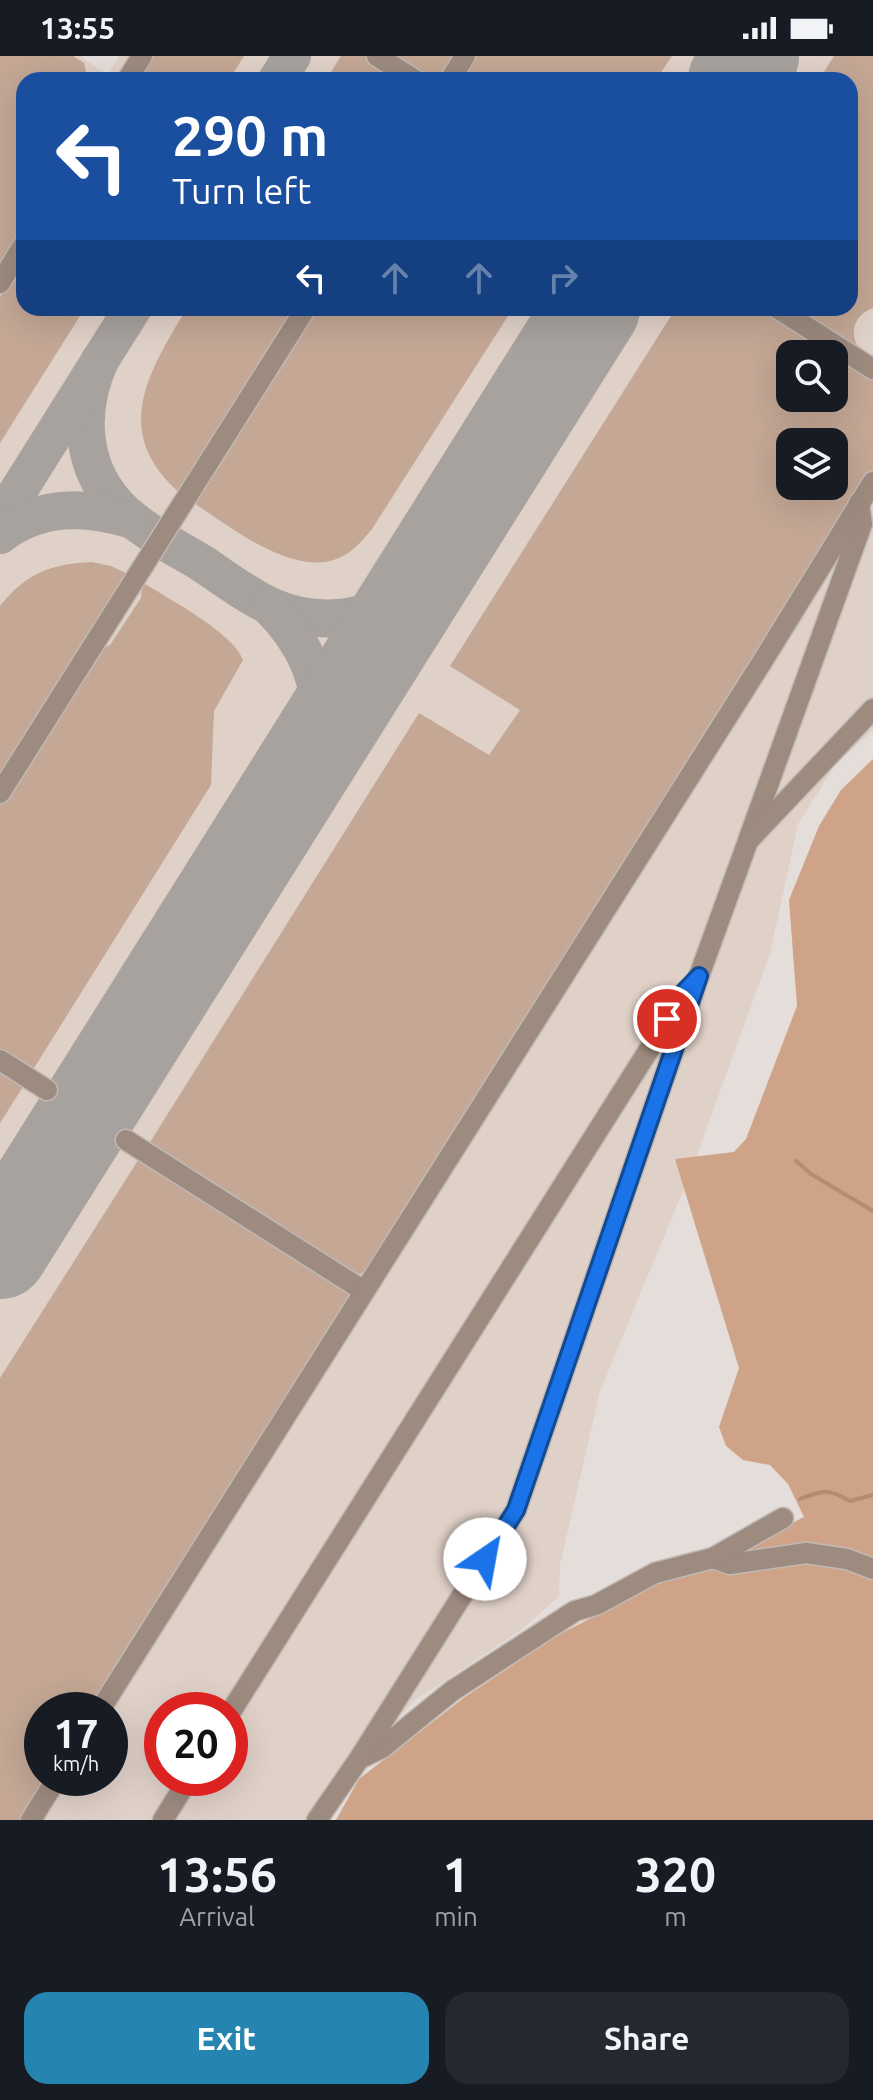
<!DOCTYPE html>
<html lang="en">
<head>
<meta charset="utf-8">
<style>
	body { margin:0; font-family:Ubuntu,sans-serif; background:#242831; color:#f1f3f6; height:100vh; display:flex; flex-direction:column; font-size:30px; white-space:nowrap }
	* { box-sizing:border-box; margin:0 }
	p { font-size:26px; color:#9ea1a6 }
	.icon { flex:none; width:44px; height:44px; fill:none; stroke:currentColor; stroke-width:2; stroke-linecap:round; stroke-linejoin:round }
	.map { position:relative; height:1764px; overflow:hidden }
	.details { display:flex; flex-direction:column; background:#171b24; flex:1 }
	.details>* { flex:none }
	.guide { position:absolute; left:16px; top:16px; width:842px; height:244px; border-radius:24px; box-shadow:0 8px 32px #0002; background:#1a4fa0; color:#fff; overflow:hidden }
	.controls { position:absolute; left:776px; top:284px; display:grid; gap:16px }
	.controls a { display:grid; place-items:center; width:72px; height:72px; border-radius:16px; background:#171b24; box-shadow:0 8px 32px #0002; font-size:40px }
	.speed { position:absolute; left:24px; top:1636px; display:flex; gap:16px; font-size:40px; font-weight:700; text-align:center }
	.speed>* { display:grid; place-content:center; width:104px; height:104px; border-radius:50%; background:#171b24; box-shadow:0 8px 32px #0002; line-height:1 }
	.speed small { font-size:20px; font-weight:400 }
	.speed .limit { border:12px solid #d22; background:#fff; color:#111 }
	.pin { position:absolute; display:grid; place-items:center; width:68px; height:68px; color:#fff; margin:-34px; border:4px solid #fff; border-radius:50%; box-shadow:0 2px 8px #0007 }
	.me { position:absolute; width:88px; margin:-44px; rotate:33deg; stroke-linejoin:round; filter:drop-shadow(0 0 6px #0008) }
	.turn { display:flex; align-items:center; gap:28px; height:168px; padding:0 24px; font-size:36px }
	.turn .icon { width:104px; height:104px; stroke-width:2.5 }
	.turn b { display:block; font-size:56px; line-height:68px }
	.lanes { display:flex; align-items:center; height:76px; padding:0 24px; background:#0003; justify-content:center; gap:40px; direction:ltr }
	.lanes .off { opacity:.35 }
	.eta { display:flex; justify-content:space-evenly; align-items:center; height:136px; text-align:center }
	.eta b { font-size:48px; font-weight:600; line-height:56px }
	.cta { display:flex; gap:16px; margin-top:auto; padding:16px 24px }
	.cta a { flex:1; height:92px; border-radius:24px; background:#2584b0; color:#fff; font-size:32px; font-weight:600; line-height:92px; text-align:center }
	.cta a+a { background:#242831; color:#f1f3f6 }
	.status { display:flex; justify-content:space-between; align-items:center; height:56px; padding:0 40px; background:#171b24; direction:ltr }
	.status svg { height:22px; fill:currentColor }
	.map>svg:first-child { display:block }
	.built { fill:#e0d1c8; fill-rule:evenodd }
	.green { fill:#c4a795; fill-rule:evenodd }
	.forest { fill:#cea388 }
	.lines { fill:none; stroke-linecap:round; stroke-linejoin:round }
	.stream { stroke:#b58b71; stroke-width:4 }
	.taxiway { stroke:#a8a29e; stroke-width:38 }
	.runway { stroke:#a8a29e; stroke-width:96 }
	.minor-casing { stroke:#c0b9b5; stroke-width:23 }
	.minor { stroke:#9d8b7f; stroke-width:20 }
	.route-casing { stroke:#114b97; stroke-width:20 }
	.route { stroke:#1a73e8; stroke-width:14 }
</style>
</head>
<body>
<div class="status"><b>13:55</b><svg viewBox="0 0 49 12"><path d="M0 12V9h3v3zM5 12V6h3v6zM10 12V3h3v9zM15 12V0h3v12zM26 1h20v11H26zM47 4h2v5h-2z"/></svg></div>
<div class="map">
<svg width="873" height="1764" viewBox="0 0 873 1764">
	<rect width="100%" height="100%" fill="#e5ddd9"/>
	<path class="built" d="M0,0H80L108,19L119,0H873V675L837,706L798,768L770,898L692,1113L600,1335L560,1509L559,1540L524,1572L414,1645L306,1764H0ZM24,24H850V252H24ZM790,298H834V342H790ZM790,386H834V430H790ZM42,1654H110V1722H42ZM162,1654H230V1722H162Z"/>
	<g class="green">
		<polygon points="0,0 73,0 84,7 88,24 24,24 24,171 0,209"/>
		<polygon points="152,0 244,0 229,24 137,24"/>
		<polygon points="341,0 367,0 406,24 326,24"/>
		<path d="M382,0H460C433,43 417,21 382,0Z"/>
		<polygon points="470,0 672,0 656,24 456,24"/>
		<path d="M834,0H873V252C853,259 848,279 861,296L784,252H850V24H819Z"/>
		<polygon points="24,203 24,252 85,252 0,387 0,241"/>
		<path d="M187,252H299L182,439C110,378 147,318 187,252Z"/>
		<path d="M315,252H513L372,473C363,484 353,496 339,502C292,522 230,470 192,446Z"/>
		<path d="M676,252H767L873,319V415L375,1207L367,1215L357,1219L147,1091L419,657L489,699L520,654L450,610ZM790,298H834V342H790ZM790,386H834V430H790Z"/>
		<path d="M92,506L111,510L132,520L0,727V550C26,517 51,508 92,506Z"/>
		<path d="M142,526C168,543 233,576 243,604L214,655L211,729L31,1017L0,998V749L92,602L97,595L110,589L141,542Z"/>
		<polygon points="0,1010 26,1026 0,1067"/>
		<polygon points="142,1098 348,1235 350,1245 94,1654 42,1654 42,1722 51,1722 24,1764 0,1764 0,1322"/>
	</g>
	<polygon class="forest" points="873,703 873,1764 336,1764 359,1723 465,1641 558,1579 662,1526 695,1516 804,1461 788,1428 770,1409 743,1404 726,1390 719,1371 739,1312 675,1103 734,1096 746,1083 797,950 789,844 819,770 841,734"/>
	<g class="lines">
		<g class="stream">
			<polyline points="796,1105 811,1118 873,1155"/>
			<path d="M800,1443C824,1434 827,1432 850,1445L873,1439"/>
		</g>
		<g class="taxiway">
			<polyline points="277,24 292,0"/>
			<path d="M100,304C75,361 81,423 133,464C153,480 178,493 200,506C223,521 247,540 272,551C313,569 364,566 400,540C413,530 423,517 434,504"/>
			<polyline points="0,464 133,252"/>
			<path d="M0,479C41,448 86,450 133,464"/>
			<path d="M269,550C303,584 328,630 315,679C310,697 300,714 292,731"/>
		</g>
		<g class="runway">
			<polyline points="736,24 751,0"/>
			<polyline points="0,1195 592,252"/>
		</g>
		<defs>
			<g id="minor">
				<polyline points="377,0 415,24"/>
				<polyline points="127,24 142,0"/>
				<polyline points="450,24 465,0"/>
				<polyline points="0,227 24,188"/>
				<polyline points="777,252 873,313"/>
				<polyline points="0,737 306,252"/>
				<polyline points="749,782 862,468 859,447"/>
				<polyline points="0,1004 47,1034"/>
				<polyline points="126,1084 364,1235"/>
				<polyline points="713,1502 730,1508 806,1497 847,1503 873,1513"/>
				<polyline points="100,1654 767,598 873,426"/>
				<polyline points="230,1657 686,935"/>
				<polyline points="359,1703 382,1692 452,1635 575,1555 596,1549 655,1517 713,1502 783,1462"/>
				<polyline points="31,1764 57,1722"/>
				<polyline points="163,1764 189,1722"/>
				<polyline points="317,1764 359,1703 516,1454 699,920 748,785 873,653"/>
			</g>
		</defs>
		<use href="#minor" class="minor-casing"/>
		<use href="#minor" class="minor"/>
	</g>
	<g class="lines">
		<defs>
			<polyline id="route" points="485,1503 516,1454 699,920 684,936 667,963"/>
		</defs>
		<use href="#route" class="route-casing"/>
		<use href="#route" class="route"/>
	</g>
</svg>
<div class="controls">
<a><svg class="icon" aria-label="search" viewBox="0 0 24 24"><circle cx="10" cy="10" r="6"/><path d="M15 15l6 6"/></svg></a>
<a><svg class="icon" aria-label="layers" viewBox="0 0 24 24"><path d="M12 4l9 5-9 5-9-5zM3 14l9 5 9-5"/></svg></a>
</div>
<div class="speed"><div>17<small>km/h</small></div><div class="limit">20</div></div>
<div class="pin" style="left:667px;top:963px;background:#d93025"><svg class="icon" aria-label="arrive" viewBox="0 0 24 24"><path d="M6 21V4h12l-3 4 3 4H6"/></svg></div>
<svg class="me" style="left:485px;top:1503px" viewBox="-20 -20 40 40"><circle r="19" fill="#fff"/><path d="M0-13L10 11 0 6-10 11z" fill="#1a73e8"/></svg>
<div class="guide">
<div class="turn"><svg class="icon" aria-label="left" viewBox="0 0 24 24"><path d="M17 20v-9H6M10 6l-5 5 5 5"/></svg><div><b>290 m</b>Turn left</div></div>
<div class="lanes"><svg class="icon" aria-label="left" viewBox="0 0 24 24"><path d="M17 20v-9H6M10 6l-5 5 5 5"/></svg><svg class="icon off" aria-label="ahead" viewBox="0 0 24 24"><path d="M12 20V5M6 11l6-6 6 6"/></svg><svg class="icon off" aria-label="ahead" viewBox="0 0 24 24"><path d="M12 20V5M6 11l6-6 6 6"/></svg><svg class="icon off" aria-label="right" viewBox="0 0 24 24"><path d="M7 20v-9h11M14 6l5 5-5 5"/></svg></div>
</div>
</div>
<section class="details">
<div class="eta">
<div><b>13:56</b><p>Arrival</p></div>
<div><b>1</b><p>min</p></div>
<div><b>320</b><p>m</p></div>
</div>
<div class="cta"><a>Exit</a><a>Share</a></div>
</section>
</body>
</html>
